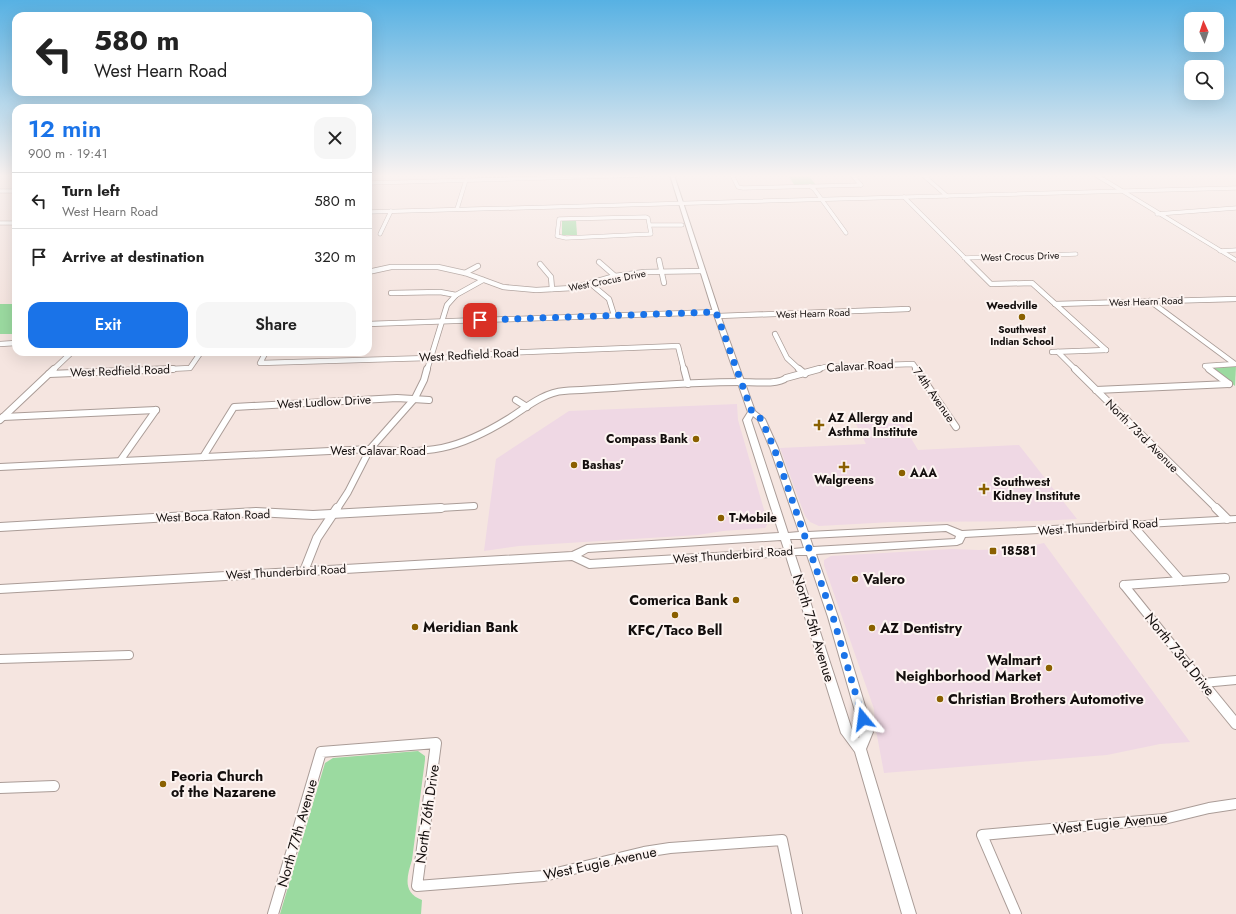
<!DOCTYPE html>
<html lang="en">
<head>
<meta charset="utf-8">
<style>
	body { margin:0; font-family:Jost,sans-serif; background:#f6f6f6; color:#222; height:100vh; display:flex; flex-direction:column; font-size:15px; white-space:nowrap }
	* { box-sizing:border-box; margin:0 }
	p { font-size:13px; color:#767676 }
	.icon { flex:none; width:22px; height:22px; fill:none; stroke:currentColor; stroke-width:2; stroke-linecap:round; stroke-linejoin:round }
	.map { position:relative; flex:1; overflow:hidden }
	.panel { position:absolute; left:12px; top:104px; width:360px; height:252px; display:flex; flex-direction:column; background:#fff; border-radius:12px; box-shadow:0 4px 16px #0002 }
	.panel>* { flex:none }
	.hud { position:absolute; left:12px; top:12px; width:360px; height:84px; border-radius:12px; box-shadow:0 4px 16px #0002; background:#fff; color:#222; overflow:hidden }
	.needle { width:26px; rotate:357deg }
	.tools { position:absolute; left:1184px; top:12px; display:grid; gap:8px }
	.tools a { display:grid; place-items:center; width:40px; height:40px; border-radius:8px; background:#fff; box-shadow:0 4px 16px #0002; font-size:20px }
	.pin { position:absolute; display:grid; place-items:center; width:34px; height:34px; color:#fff; margin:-17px; border-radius:8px; box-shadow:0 2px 6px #0006 }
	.me { position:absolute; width:44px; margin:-22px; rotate:344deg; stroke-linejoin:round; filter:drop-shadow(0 0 3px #0008) }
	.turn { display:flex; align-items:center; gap:14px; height:84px; padding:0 16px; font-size:18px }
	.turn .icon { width:52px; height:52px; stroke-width:2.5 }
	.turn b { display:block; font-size:28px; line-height:34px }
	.round { display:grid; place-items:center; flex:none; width:42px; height:42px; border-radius:12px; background:#f6f6f6 }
	.summary { display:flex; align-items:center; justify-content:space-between; height:68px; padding:0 16px }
	h1 { font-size:24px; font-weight:600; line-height:30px; color:#1a73e8 }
	.button { display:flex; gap:8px; margin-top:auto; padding:8px 16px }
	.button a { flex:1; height:46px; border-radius:12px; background:#1a73e8; color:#fff; font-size:16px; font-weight:600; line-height:46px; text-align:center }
	.button a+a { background:#f6f6f6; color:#222 }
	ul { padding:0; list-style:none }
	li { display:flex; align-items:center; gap:12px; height:56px; padding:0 16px; border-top:1px solid #e0e0e0 }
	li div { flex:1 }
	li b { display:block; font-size:15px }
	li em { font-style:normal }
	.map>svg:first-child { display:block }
	.commercial { fill:#efd8e4 }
	.green { fill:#9bdaa0 }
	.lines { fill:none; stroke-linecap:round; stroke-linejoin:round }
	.minor-far4-casing { stroke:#aa9c97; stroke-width:4.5 }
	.minor-far3-casing { stroke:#aa9c97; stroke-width:6 }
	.minor-far2-casing { stroke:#aa9c97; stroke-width:8 }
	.minor-far1-casing { stroke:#aa9c97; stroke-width:10 }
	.minor-casing { stroke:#aa9c97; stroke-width:12 }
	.major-casing { stroke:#aa9c97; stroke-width:2 }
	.minor-far4 { stroke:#fff; stroke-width:3.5 }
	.minor-far3 { stroke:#fff; stroke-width:4.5 }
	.minor-far2 { stroke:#fff; stroke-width:6 }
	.minor-far1 { stroke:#fff; stroke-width:8 }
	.minor { stroke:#fff; stroke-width:10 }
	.major { fill:#fff; fill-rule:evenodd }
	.route { stroke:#1a73e8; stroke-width:7; stroke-dasharray:0 12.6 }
	.poi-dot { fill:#8a6000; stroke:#fdf4f1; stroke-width:1.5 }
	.labels { text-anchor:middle; stroke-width:4; stroke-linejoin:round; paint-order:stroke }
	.far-street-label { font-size:10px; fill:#130e0d; stroke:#fdf4f1 }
	.far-poi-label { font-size:10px; font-weight:bold; fill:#130e0d; stroke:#fdf4f1 }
	.far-neighbourhood-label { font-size:11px; font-weight:bold; fill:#130e0d; stroke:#fdf4f1 }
	.street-label { font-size:12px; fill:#130e0d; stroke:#fdf4f1 }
	.poi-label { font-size:12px; font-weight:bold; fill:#130e0d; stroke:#fdf4f1; text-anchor:start }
	.near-poi-label { font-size:14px; font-weight:bold; fill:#130e0d; stroke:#fdf4f1; text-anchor:start }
	.near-street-label { font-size:14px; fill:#130e0d; stroke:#fdf4f1 }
</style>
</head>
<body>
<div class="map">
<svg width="1236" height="914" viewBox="0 0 1236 914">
	<rect width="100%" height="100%" fill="#f5e5e0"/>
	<g class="commercial">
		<polygon points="737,404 738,420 767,520 767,525 765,528 723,531 698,535 519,546 484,551 496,459 569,411"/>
		<polygon points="902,423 918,450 1019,445 1077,519 1038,521 892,522 819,526 810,522 805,516 780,448 866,444 856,424"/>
		<polygon points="1044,543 1190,742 1160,744 1107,755 884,773 875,725 874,709 824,565 824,560 831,556 952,549 979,550 1022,548"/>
	</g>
	<g class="green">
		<polygon points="788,175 808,175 816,185 795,186"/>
		<polygon points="564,220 576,220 577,235 562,235 562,221"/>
		<rect x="0" y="304" width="16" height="30"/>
		<polygon points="1236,366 1235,386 1211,367"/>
		<path d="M418,751L425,756V760L412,860C407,876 402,893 422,900L421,914H280L325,763L333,758Z"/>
	</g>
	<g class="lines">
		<defs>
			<g id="minor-far4">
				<polyline points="732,175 738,187 743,188 861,185"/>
				<polyline points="852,175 861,185"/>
				<polyline points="923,175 947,196"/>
				<polyline points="1096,175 1236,260"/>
				<polyline points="368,183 644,175"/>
				<polyline points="810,186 814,189 846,233"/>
				<polyline points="0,191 16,191"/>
				<polyline points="904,197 968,261"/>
				<polyline points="457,209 466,180"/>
				<polyline points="368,212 1236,188"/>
				<polyline points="1157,214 1236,208"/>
				<polygon points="646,217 648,218 651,234 566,238 557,236 559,219"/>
				<polyline points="0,223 16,223"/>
				<polyline points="650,225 682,225"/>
				<polyline points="380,234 391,211"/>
				<polyline points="1220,251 1236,250"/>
				<polyline points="964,258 1076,254"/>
			</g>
			<g id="minor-far3">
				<polyline points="659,260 664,283"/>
				<polyline points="967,260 991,284 1032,283 1106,350"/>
				<polyline points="599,262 615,276"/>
				<polyline points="540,264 551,277 552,289"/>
				<polyline points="368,272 391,267 438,267 465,273 503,287 536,290 573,288 615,276 644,272 703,271"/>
				<polyline points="465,273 478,266"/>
				<polyline points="591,284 609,299 614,315"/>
				<polyline points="391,293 440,292 456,295"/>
				<polyline points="1150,301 1235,364 1205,366 1210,370"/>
				<polyline points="1055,304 1236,299"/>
				<polyline points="718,316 908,309"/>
				<polyline points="368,324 716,312"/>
				<polyline points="775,334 787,358 800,370"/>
				<polyline points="0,344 16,343"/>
				<polyline points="266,352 260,363 462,357 504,353 678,346 684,370"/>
				<polyline points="1052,352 1106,350"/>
				<polyline points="1058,352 1076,370"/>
				<polyline points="53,370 72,352"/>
				<polyline points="149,370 190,368 201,352"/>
				<polyline points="427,370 447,305 456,295 483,280"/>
				<polyline points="815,370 825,367 913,364 917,370"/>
			</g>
			<g id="minor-far2">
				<polyline points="684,369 688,384"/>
				<polyline points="799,369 805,374"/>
				<polyline points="916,369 956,427"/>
				<polyline points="1075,369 1217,509"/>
				<polyline points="1209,369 1229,384"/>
				<polyline points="49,374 173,369"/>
				<polyline points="1096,390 1229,384"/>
				<polyline points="516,400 527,407"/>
				<polyline points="3,417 156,410"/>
				<polyline points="0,420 54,369"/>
				<polyline points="203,457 234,407 397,398 429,400"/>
				<polyline points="120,461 156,410"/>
				<path d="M0,467L370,449C428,455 458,450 508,419C524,409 544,392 564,391C623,388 683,382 742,382C752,382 779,385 786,378L819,369"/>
				<polyline points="337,509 348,492 370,449 415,398 424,380 427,369"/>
				<polyline points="423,509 474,506"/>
			</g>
			<g id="minor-far1">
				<polyline points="1216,508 1227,519"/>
				<polyline points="1131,524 1181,581"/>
				<polyline points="0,527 256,512 313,515 441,508"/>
				<polyline points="304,571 317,538 337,508"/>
				<polyline points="1124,585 1206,687"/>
				<polyline points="1124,585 1225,578"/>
				<polyline points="0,659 129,655"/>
				<polyline points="1203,683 1236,680"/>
			</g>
			<g id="minor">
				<polyline points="1205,686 1236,724"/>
				<polyline points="0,788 54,786"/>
				<polyline points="273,914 321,752 436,743 417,886 544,876 644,852 670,848 782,840 797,914"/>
				<polyline points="1016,914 982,835 1164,819 1209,808 1236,804"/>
			</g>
			<path id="major" d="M670,175H674L719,312L755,411L765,419L778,448L808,532L947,525L962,531L1236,516V522L965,537L962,543L957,545L816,554L838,617L873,732L866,749L916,914H902L855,752L841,733L786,556L589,568L572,560L0,593V585L572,552L587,545L779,533L743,420L748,412L713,312ZM753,416L758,420L770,448L799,532L788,533L751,420ZM946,531L956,536L955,539L813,547L810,538ZM790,539H801L804,548L793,549ZM781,540L784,549L590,560L581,556L588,552ZM795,555H807L828,617L861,732L859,738L852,730Z"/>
		</defs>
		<use href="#minor-far4" class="minor-far4-casing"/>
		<use href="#minor-far3" class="minor-far3-casing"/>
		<use href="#minor-far2" class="minor-far2-casing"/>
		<use href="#minor-far1" class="minor-far1-casing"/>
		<use href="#minor" class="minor-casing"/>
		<use href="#major" class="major-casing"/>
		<use href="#minor-far4" class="minor-far4"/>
		<use href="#minor-far3" class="minor-far3"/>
		<use href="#minor-far2" class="minor-far2"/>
		<use href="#minor-far1" class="minor-far1"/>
		<use href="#minor" class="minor"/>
		<use href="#major" class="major"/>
	</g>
	<linearGradient id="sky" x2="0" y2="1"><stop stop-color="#57b1e3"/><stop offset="0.58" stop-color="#faf3f1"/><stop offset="1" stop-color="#faf3f1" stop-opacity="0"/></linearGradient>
	<rect width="1236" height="303" fill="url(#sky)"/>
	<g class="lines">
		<polyline class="route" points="480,320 716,312 752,412 761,419 774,448 833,617 863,719"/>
	</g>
	<g class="poi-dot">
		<circle cx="1022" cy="317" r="4"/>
		<path d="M817 419h4v4h4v4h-4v4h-4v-4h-4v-4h4z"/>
		<circle cx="696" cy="439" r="4"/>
		<circle cx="574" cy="465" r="4"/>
		<path d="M842 461h4v4h4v4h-4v4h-4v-4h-4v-4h4z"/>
		<circle cx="902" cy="473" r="4"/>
		<path d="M982 483h4v4h4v4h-4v4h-4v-4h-4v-4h4z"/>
		<circle cx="721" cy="518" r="4"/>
		<rect x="989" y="547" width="8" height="8" rx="2"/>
		<circle cx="855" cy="579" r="4"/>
		<circle cx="736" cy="600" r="4"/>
		<circle cx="675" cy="615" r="4"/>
		<circle cx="415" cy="627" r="4"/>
		<circle cx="872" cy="628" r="4"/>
		<circle cx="1049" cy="668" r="4"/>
		<circle cx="940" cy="699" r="4"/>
		<circle cx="163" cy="784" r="4"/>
	</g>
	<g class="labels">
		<g class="far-street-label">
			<text transform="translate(1020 256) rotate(-2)" y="4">West Crocus Drive</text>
			<text transform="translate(607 280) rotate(-11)" y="4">West Crocus Drive</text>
			<text transform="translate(1146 301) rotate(-2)" y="4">West Hearn Road</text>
			<text transform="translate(813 313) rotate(-2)" y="4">West Hearn Road</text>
		</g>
		<g class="far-poi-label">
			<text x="1022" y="333">Southwest<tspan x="1022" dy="12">Indian School</tspan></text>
		</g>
		<g class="far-neighbourhood-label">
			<text x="1012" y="309">Weedville</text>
		</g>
		<g class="street-label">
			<text transform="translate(469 355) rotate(-3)" y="4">West Redfield Road</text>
			<text transform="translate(860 366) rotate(-3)" y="4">Calavar Road</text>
			<text transform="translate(120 371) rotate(-2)" y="4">West Redfield Road</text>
			<text transform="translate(934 395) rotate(55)" y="4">74th Avenue</text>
			<text transform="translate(324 402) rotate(-3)" y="4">West Ludlow Drive</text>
			<text transform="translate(1142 436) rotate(45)" y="4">North 73rd Avenue</text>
			<text x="378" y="455">West Calavar Road</text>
			<text transform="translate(213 516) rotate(-2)" y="4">West Boca Raton Road</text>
			<text transform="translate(1098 527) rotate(-4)" y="4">West Thunderbird Road</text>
			<text transform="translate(733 555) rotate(-4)" y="4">West Thunderbird Road</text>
			<text transform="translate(286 572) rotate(-3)" y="4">West Thunderbird Road</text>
		</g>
		<g class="poi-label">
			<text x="828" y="422">AZ Allergy and<tspan x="828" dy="14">Asthma Institute</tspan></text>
			<text x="688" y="443" text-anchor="end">Compass Bank</text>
			<text x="582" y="469">Bashas'</text>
			<text x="910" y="477">AAA</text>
			<text x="844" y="484" text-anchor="middle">Walgreens</text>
			<text x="993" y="486">Southwest<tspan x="993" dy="14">Kidney Institute</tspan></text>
			<text x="729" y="522">T-Mobile</text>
			<text x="1001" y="555">18581</text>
		</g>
		<g class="near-poi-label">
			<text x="863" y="584">Valero</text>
			<text x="728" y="605" text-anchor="end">Comerica Bank</text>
			<text x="423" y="632">Meridian Bank</text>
			<text x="880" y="633">AZ Dentistry</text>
			<text x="675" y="635" text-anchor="middle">KFC/Taco Bell</text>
			<text x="1041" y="665" text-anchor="end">Walmart<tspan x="1041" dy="16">Neighborhood Market</tspan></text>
			<text x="948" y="704">Christian Brothers Automotive</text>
			<text x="171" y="781">Peoria Church<tspan x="171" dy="16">of the Nazarene</tspan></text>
		</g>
		<g class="near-street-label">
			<text transform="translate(814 628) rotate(73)" y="5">North 75th Avenue</text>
			<text transform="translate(1180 654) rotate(51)" y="5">North 73rd Drive</text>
			<text transform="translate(427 814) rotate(-82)" y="5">North 76th Drive</text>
			<text transform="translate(1110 823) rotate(-6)" y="5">West Eugie Avenue</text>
			<text transform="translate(297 833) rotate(-74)" y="5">North 77th Avenue</text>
			<text transform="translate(600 863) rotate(-12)" y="5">West Eugie Avenue</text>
		</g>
	</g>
</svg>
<div class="tools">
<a><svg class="needle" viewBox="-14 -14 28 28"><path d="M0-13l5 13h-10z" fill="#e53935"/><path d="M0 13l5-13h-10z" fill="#767676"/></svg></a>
<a><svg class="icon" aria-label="search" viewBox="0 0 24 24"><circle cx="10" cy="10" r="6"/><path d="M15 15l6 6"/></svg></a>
</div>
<div class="pin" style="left:480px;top:320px;background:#d93025"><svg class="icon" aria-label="arrive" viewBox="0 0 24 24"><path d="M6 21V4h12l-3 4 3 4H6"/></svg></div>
<svg class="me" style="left:863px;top:719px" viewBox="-20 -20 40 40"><path d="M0-17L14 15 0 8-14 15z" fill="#1a73e8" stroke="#fff" stroke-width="4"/></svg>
<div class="hud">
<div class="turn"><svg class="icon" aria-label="left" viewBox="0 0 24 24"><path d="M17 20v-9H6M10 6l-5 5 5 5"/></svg><div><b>580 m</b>West Hearn Road</div></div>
</div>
<section class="panel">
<div class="summary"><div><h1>12 min</h1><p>900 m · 19:41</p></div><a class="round"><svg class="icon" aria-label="close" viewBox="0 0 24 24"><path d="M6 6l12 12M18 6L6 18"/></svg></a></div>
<ul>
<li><svg class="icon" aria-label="left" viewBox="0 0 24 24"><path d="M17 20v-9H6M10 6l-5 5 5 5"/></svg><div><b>Turn left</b><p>West Hearn Road</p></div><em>580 m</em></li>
<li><svg class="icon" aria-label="arrive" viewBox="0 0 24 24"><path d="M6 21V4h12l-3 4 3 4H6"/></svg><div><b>Arrive at destination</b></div><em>320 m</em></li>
</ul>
<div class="button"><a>Exit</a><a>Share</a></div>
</section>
</div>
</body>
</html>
